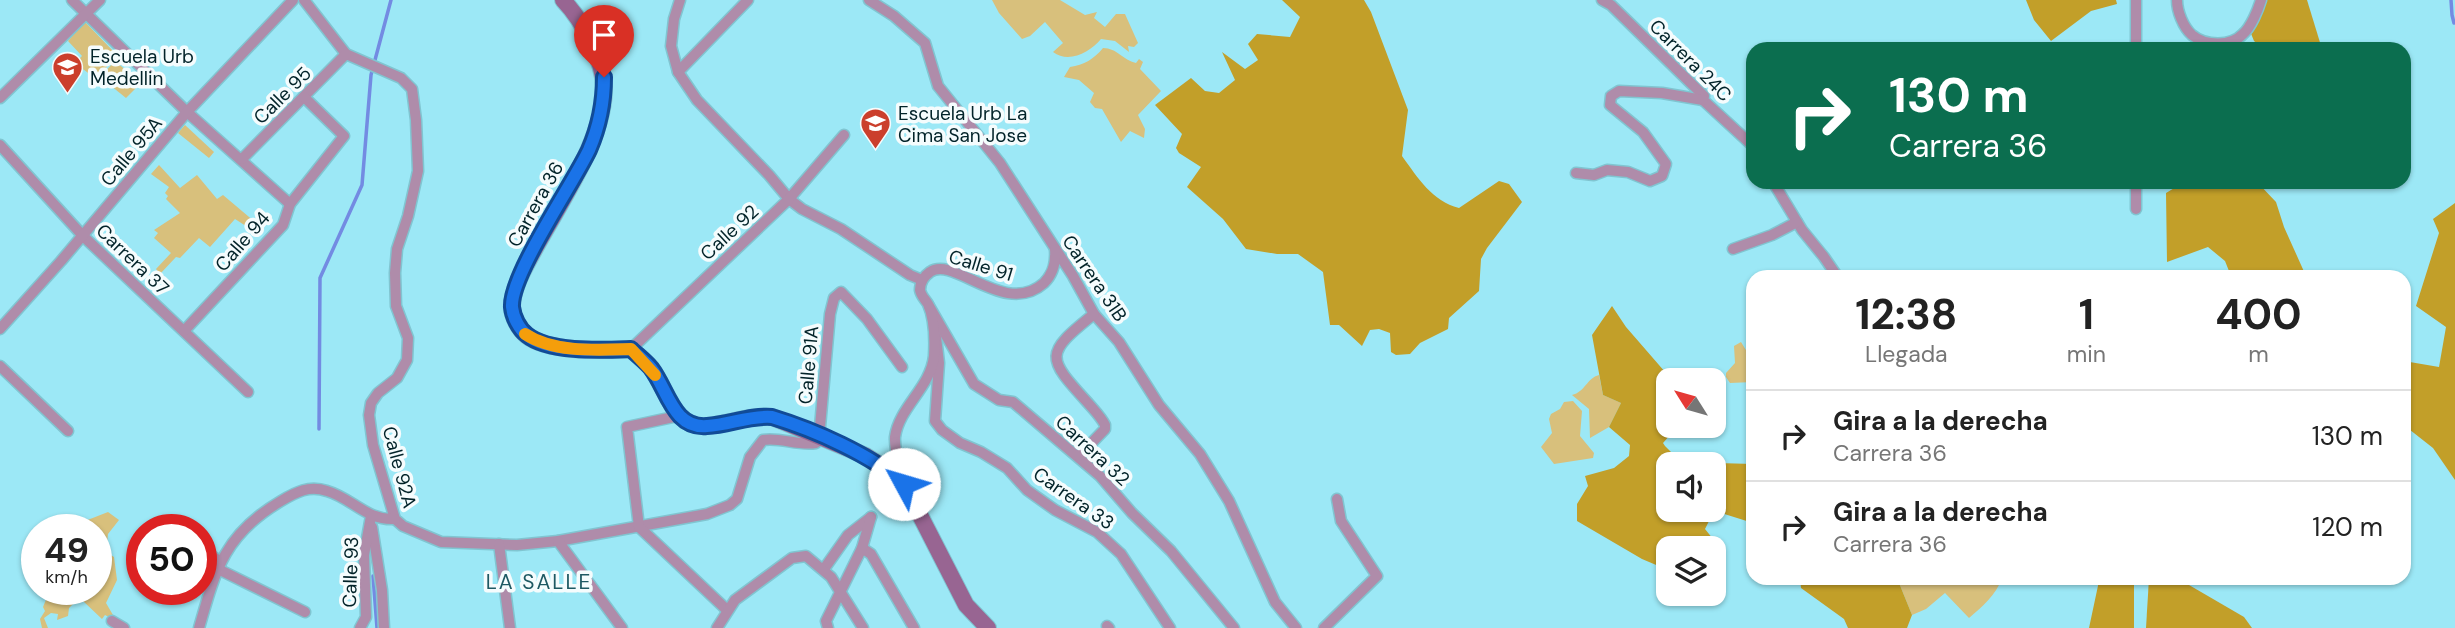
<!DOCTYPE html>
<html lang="es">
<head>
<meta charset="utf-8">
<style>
	body { margin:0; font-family:"DM Sans",sans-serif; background:#f6f6f6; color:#222; height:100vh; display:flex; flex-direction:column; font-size:26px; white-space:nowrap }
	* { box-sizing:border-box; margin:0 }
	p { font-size:23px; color:#767676 }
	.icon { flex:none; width:38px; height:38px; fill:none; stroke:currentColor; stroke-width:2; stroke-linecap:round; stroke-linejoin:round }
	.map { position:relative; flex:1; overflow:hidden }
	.details { position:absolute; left:1746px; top:270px; width:665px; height:315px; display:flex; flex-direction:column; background:#fff; border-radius:21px; box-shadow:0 2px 5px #0004 }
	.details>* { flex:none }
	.top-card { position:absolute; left:1746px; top:42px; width:665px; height:147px; border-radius:21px; box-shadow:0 2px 5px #0004; background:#0b6e4f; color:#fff; overflow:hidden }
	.needle { width:46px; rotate:307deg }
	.fabs { position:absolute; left:1656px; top:368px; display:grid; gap:14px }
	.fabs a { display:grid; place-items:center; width:70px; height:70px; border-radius:14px; background:#fff; box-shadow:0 2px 5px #0004; font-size:35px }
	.speed { position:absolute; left:21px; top:514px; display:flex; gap:14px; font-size:35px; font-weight:700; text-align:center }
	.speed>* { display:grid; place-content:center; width:91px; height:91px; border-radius:50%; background:#fff; box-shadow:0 2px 5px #0004; line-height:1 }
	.speed small { font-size:18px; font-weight:400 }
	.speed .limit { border:10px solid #d22; background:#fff; color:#111 }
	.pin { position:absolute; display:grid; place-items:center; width:60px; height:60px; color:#fff; margin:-72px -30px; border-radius:50% 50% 50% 0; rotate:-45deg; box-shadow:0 0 7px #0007 }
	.pin .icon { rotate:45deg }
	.me { position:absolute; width:77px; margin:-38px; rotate:309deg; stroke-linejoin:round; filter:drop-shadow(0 0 5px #0008) }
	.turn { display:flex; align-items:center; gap:24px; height:147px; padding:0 28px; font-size:32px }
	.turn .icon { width:91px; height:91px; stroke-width:2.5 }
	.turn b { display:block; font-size:49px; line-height:60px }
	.eta { display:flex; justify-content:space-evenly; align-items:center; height:119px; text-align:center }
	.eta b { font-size:42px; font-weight:700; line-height:49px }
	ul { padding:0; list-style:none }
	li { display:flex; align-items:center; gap:21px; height:91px; padding:0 28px; border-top:2px solid #e0e0e0 }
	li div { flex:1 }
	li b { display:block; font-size:26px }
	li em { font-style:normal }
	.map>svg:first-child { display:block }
	.green { fill:#d8c07c }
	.forest { fill:#c29f29; fill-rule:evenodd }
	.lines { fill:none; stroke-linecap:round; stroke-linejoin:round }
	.stream { stroke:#738be2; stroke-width:3.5 }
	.minor-casing { stroke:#80c5d1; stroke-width:13 }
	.secondary-casing { stroke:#80c5d1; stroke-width:18 }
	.minor { stroke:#af8caa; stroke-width:10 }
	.secondary { stroke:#986592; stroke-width:16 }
	.route-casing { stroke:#114b97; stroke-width:18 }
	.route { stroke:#1a73e8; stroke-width:12 }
	.slow { stroke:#f59e0b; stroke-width:12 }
	.labels { text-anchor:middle; stroke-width:7; stroke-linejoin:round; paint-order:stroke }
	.poi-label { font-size:19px; fill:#022329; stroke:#f5fcfd; text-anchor:start }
	.street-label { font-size:19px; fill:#022329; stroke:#f5fcfd }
	.neighbourhood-label { font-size:21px; letter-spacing:2px; fill:#1e5963; stroke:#f5fcfd }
</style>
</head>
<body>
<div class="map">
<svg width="2455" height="628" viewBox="0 0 2455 628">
	<rect width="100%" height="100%" fill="#9ce8f6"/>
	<g class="green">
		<path d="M992,0H1060L1085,15L1097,12L1094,18L1105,27L1116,14H1125L1138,43L1134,47L1128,46L1129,52L1115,41L1101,39C1090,52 1069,64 1053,52L1063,43L1045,22L1030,36L1022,39L999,13Z"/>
		<polygon points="85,22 117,55 96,79 75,63 82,56 68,41"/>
		<path d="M1103,48C1117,48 1123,60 1136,63L1139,59L1143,62L1140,69L1161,91L1138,115L1145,129L1144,138L1130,131L1121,142L1102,109L1095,108L1090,102L1094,93L1079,80L1064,77L1070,67C1084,65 1094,59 1103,48Z"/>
		<polygon points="115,61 141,83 126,98 100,77"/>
		<polygon points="185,125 214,152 209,158 178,133"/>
		<polygon points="159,165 180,188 197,175 217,199 223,195 255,222 249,228 235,219 210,247 199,238 180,258 176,257 160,274 156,269 171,253 154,238 158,233 154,230 180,213 166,199 168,196 165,193 169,187 151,174"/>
		<polygon points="1741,342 1749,355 1753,355 1753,382 1730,383 1726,377 1726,373 1735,363 1734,346"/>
		<path d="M1599,375L1603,395L1621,403L1609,427L1590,438L1589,409L1572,395C1585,392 1587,378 1599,375Z"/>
		<polygon points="1573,401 1582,411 1580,436 1594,453 1593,458 1554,464 1541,447 1552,433 1549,419 1551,414 1560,409 1564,402"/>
		<polygon points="108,512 119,520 108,534 106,552 114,557 117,580 106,603 113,615 111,618 105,615 102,619 83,601 76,601 69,608 68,616 57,620 58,614 51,613 44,618 48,628 42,628 40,619 45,611 43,607 50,590 96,590 96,530 62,530"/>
		<path d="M1897,578H2002C1996,595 1982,607 1969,618L1945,593L1926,609L1912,615Z"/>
	</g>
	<g class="forest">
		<path d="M1282,0H1364L1371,12L1408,110L1402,156C1418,178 1432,201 1459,208L1499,181L1509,184L1522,202L1487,248L1481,259L1479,291L1449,318L1448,329L1420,343L1410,354L1396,355L1391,352L1390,333L1379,329L1370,330L1362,346L1339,325H1330L1323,272L1298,254H1277L1246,249L1223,219L1187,187L1201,167L1179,153L1176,148L1182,134L1155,105L1191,78L1205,91L1219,93L1235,80L1222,52L1245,69L1258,60L1248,44L1257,34L1290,37L1300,17Z"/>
		<polygon points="2026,0 2116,0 2117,4 2091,11 2051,41 2034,20"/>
		<polygon points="2256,0 2307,0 2322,49 2264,49 2254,41 2248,26"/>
		<polygon points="2176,182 2257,182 2276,202 2284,227 2306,276 2231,276 2225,261 2208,247 2167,262 2166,193 2176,187"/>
		<polygon points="2455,203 2455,480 2433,448 2405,426 2404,361 2439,367 2446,327 2416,306 2439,233 2433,219"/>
		<path d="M1612,306L1626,327L1672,380H1668V425H1679L1663,443L1665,446L1681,462L1753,464V523L1718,512L1711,517L1705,529L1713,539L1707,543L1705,548H1668V570L1642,559L1577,521V504L1588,486L1585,476L1614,468L1629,456L1630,445L1609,427L1621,403L1603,395L1592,335ZM1668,464H1713V509H1668Z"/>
		<polygon points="1800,578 1897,578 1912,615 1907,628 1848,628 1844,619 1801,588"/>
		<polygon points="2089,578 2134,578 2134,628 2089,628 2099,581"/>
		<polygon points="2149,578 2177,578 2244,617 2252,628 2146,628"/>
	</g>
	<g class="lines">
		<g class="stream">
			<polyline points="2451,0 2452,15 2454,23"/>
			<polyline points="319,429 320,278 362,185 371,75 391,0"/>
			<polyline points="373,576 377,628"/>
		</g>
		<defs>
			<g id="minor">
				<polyline points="72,0 187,112 290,204"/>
				<path d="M304,0L346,54L401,78L412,89L416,120L418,171L408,216L397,249L395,273L396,306L408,338L407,360L397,378L378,393L371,403L369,415L373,445L395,519L403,526L441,542L517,545L558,541L707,514L730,505L737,499L750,457L763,440C781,437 797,446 816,443L819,438L830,314L834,298L841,292L867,319L902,367"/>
				<polyline points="680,0 674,19 671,46 678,72 697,100 769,175 789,199 802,209 841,229 910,275 922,280"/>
				<polyline points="869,0 894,16 925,43 938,86 1000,163 1073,276 1094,314 1119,342 1159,405 1200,454 1229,501 1275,602 1296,628"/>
				<polyline points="1602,0 1611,5 1704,96 1703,100 1754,147"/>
				<polyline points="2136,0 2136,49"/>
				<path d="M2177,0C2177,11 2183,27 2192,35C2205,46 2231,47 2243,34C2251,27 2258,10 2261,0"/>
				<polyline points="678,72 748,0"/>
				<polyline points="0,98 100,0"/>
				<polyline points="0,145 83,236 248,392"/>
				<polyline points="242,159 346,54"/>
				<polyline points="1576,173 1594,175 1607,170 1628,172 1650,181 1662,176 1666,164 1643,132 1610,105 1611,96 1619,91 1662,93 1703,100"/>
				<polyline points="1773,182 1802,230 1824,257 1837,276"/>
				<polyline points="2136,209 2136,182"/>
				<polyline points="1733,249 1772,235 1797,222"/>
				<polyline points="929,306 974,384 999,400 1013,402 1100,476 1132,513 1171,551 1234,628"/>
				<polyline points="0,329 61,261 187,112 293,0"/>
				<polyline points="184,331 283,225 290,204 344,136 304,97"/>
				<polyline points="936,337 939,363 935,421 942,430 960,443 981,452 1007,468 1027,490 1055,510 1097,532 1121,554 1170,628"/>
				<polyline points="631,349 789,199 844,135"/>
				<polyline points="0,366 68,431"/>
				<polyline points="678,416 627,427 639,527 727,610"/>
				<path d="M1079,456L1105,429V425C1101,417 1094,410 1088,403C1046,357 1044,354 1094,314"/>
				<path d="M904,484C901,470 894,451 895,437C899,407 931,387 934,356C935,339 935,320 928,304C925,299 921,296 920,290C920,283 924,276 930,272C954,255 1005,318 1044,283C1054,273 1056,262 1055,249"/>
				<polyline points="372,527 382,590 384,628"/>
				<polyline points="558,541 622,628"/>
				<polyline points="499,544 510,628"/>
				<polyline points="862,548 871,554 914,628"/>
				<polyline points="201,549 221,562"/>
				<polyline points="218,569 305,612"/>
				<polyline points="824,569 848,535 871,517"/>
				<polyline points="112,621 124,628"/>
				<polyline points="1107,626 1109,628"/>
				<path d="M199,628C216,568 225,534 281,501C296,492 309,485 327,491C352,498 367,521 395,519"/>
				<polyline points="360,628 366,617 364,555 371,516"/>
				<polyline points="717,628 735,600 792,558 806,556 831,577 863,628"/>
				<polyline points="828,628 826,621 862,548 871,517"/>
				<polyline points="1324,628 1377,576 1341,521 1337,499"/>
			</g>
			<path id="secondary" d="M563,0C583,21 605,62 604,91C603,142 557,207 533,252C525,267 512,288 512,307C512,316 519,329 526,335C548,353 603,350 631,349C637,355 645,361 651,368C668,390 673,429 707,426C729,424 750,415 772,417L866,456L888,470L904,484L966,605L988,628"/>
		</defs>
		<use href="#minor" class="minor-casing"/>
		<use href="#secondary" class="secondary-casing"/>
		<use href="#minor" class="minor"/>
		<use href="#secondary" class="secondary"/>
	</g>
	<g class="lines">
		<defs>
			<path id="route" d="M604,77C604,102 599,127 589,150C573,184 510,275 512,307C513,317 519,329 527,335C549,353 603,350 631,349C637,355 645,361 651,368C668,390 673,429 707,426C729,425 750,415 772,417C815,430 871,455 904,484"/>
		</defs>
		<use href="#route" class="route-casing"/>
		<use href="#route" class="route"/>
		<path class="slow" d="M525,334C554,353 597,350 631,349L655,375"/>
	</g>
	<defs>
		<symbol id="school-pin" viewBox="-11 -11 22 30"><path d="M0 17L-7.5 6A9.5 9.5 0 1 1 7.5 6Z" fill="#cb3f2c" stroke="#f5fcfd"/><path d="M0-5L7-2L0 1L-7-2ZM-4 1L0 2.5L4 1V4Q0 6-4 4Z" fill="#fff"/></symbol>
	</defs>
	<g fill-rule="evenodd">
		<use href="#school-pin" x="50" y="50" width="35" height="47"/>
		<use href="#school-pin" x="858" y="106" width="35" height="47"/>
	</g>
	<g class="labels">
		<g class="poi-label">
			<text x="90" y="63">Escuela Urb<tspan x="90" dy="22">Medellin</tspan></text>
			<text x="898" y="120">Escuela Urb La<tspan x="898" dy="22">Cima San Jose</tspan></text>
		</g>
		<g class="street-label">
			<text transform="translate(1691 60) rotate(45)" y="7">Carrera 24C</text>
			<text transform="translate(282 95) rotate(-45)" y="7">Calle 95</text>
			<text transform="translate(131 151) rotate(-50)" y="7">Calle 95A</text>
			<text transform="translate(535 204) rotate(-61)" y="7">Carrera 36</text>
			<text transform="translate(729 232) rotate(-43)" y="7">Calle 92</text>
			<text transform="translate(242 241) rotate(-49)" y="7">Calle 94</text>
			<text transform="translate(133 259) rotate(44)" y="7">Carrera 37</text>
			<text transform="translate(981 265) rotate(17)" y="7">Calle 91</text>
			<text transform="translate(1095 278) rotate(56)" y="7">Carrera 31B</text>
			<text transform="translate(808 365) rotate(-85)" y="7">Calle 91A</text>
			<text transform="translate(1093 450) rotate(43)" y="7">Carrera 32</text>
			<text transform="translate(400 467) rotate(75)" y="7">Calle 92A</text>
			<text transform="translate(1074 498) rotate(35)" y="7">Carrera 33</text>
			<text transform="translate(350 572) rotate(-88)" y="7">Calle 93</text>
		</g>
		<g class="neighbourhood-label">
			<text x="539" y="589">LA SALLE</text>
		</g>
	</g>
</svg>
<div class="fabs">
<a><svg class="needle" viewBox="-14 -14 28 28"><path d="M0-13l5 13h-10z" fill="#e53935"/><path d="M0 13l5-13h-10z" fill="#767676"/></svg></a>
<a><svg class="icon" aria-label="sound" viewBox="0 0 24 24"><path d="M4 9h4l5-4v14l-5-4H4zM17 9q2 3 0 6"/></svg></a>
<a><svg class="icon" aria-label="layers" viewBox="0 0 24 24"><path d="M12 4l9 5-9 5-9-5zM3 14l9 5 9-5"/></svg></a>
</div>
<div class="speed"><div>49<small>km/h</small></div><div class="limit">50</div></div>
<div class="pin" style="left:604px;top:77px;background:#d93025"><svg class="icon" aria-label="arrive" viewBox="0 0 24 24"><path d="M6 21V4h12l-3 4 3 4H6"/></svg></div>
<svg class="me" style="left:904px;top:484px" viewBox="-20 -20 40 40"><circle r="19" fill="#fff"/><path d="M0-13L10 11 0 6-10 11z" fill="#1a73e8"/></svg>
<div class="top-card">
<div class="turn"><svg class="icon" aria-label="right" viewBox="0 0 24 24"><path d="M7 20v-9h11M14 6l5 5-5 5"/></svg><div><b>130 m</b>Carrera 36</div></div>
</div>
<section class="details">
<div class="eta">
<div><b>12:38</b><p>Llegada</p></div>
<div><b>1</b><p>min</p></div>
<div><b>400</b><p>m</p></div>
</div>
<ul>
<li><svg class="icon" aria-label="right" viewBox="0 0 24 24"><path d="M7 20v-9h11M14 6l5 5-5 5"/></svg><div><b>Gira a la derecha</b><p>Carrera 36</p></div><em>130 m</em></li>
<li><svg class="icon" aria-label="right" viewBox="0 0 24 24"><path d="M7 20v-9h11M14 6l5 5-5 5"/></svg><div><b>Gira a la derecha</b><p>Carrera 36</p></div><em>120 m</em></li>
</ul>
</section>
</div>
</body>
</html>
